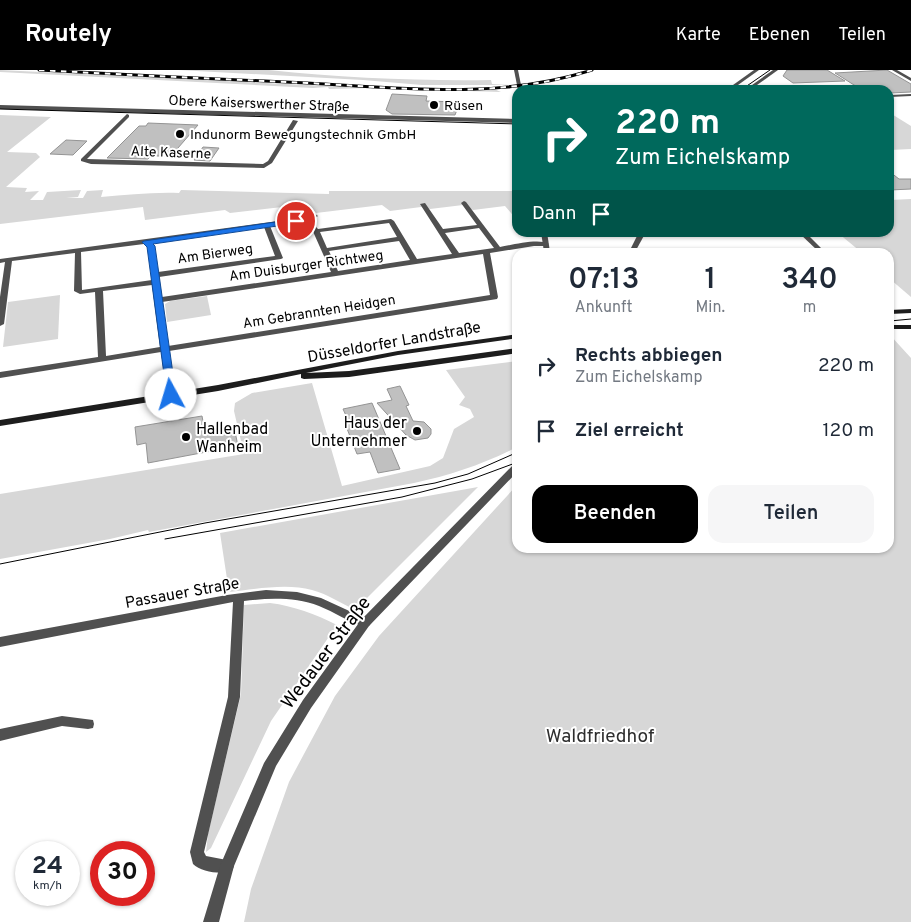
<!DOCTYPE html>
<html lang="de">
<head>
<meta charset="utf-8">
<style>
	body { margin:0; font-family:Overpass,sans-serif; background:#f6f6f7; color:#1f2937; height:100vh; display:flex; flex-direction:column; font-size:19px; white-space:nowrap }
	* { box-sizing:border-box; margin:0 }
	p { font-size:16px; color:#747a83 }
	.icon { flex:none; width:28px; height:28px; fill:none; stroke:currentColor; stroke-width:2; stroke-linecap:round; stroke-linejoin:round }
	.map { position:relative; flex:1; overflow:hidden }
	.side { position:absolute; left:512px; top:178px; width:382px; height:305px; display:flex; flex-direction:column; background:#fff; border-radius:15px; box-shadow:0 1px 4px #0004 }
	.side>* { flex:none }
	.banner { position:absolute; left:512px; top:15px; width:382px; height:152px; border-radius:15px; box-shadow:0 1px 4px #0004; background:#00695c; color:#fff; overflow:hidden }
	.speed { position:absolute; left:15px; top:771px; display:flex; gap:10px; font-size:25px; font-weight:700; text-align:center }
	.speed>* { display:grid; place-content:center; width:65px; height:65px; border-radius:50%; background:#fff; box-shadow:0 1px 4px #0004; line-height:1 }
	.speed small { font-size:12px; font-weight:400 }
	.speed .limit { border:8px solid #d22; background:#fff; color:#111 }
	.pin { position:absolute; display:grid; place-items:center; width:42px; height:42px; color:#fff; margin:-21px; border:2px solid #fff; border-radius:50%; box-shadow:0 1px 5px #0007 }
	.me { position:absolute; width:55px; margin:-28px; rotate:354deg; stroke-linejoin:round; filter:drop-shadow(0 0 4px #0008) }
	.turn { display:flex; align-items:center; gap:18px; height:105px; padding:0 20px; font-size:22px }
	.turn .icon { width:65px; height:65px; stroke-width:2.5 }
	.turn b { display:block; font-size:35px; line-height:42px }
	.then { display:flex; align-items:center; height:48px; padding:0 20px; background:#0003; gap:10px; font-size:19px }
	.eta { display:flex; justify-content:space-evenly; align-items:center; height:85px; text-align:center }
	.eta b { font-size:30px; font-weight:600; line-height:35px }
	.primary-button { display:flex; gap:10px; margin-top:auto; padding:10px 20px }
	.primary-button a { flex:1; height:58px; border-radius:15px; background:#000; color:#fff; font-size:20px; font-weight:600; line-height:58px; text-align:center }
	.primary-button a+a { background:#f6f6f7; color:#1f2937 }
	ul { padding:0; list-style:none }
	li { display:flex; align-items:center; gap:15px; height:65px; padding:0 20px }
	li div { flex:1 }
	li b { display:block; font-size:19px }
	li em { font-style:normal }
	header { display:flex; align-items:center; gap:30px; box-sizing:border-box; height:70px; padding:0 25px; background:#000; color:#fff }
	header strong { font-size:24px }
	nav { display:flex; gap:28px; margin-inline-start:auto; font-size:18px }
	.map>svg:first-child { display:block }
	.green { fill:#d7d7d7 }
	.building { fill:#c0c0c0; stroke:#949494 }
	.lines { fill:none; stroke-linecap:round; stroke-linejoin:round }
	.minor { fill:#505050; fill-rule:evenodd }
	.tertiary { fill:#505050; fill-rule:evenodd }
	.secondary { fill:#1d1d1d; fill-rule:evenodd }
	.tram { stroke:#000; stroke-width:1 }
	.rail-casing { stroke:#000; stroke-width:3 }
	.rail { stroke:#fff; stroke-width:2; stroke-dasharray:5.5; stroke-linecap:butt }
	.route { fill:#1a73e8; stroke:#114b97 }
	.poi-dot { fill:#000; stroke:#fff; stroke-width:2 }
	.labels { text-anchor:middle; stroke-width:4; stroke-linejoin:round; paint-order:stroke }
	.far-street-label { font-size:14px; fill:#000; stroke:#fff }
	.far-poi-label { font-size:14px; fill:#000; stroke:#fff; text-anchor:start }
	.street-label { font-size:16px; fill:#000; stroke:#fff }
	.poi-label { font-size:16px; fill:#000; stroke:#fff; text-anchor:end }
	.near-street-label { font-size:19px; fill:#000; stroke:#fff }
	.near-park-label { font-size:19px; fill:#2e2e2e; stroke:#fff }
</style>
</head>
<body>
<header>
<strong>Routely</strong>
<nav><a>Karte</a><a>Ebenen</a><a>Teilen</a></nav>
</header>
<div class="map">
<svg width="911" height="852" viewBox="0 0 911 852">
	<rect width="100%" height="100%" fill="#fff"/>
	<g class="green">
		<polygon points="0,0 328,16 456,19 510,17 510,19 494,19 501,22 370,18 329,19 328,17 313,18 0,2"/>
		<path d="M178,0C208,0 240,0 269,0C343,8 417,11 491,10L492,14L510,15H422L363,10Z"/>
		<polygon points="890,43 911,56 911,79 890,80"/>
		<path d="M0,45L51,47L7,82L36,83L40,87L6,117L27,118L25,122L39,121L30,130H43L47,122L81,120L78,127L66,128H83L87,121L103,120L101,127C127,125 152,122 179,123L181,120L329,124V121H517V150L505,136L473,140L463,135L430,139L421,137L390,141L382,135L316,143L308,134L230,143L225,140L145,150L143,137L0,154Z"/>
		<polygon points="911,129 911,227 890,209 890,182 861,182 838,163 890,162 890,130"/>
		<polygon points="60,225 58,269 3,277 8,232"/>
		<polygon points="207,226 211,245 167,252 165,234 170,231"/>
		<polygon points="890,265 911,288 911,852 244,852 251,819 289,712 335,626 379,566 517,415 518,478 890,478"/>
		<path d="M517,291V377C484,394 451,405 414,413L149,462L148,460L110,469L0,489V424L244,384L234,341L235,333L252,323L312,313L342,416L430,396L443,388L454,359L474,347L470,339L459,335L465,327L446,300Z"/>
		<path d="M478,417L355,540C341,533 327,524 312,520C287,513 255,519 229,522L220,463Z"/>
		<path d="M270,533C294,536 315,544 337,555L271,651L211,778L206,782L208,764L241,624L244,535Z"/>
	</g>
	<g class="building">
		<polygon points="787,0 827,0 845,11 793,13 783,6"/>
		<polygon points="887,0 911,14 911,22 890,23 890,20 862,20 835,3"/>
		<polygon points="392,24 427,26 426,31 460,32 455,45 392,44 386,40"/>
		<polygon points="148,53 198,55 171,86 151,86 148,89 107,88 139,56 146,56"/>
		<polygon points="66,70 87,71 73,85 50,84"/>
		<polygon points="203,77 219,78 210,91 194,90"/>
		<polygon points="890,102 899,109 911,109 911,119 890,120"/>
		<polygon points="400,316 409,335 406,336 413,351 424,352 431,359 431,364 428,368 415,370 406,365 377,333 392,330 387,319"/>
		<polygon points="372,333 400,399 378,403 370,382 357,384 344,351 348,350 343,339"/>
		<polygon points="202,346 205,362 234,357 238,376 148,393 146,373 137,375 135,357"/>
	</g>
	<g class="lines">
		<g class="minor">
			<polygon points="514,0 518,0 522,20 518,20"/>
			<polygon points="892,0 897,0 911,8 911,11"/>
			<polygon points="911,24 911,26 890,27 890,25"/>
			<polygon points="127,44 129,45 129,47 87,89 263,94 268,91 293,50 298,51 272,93 264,98 91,94 81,91 81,89"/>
			<path d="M464,131L466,132L500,177C512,175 539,168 549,174L546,176H534L490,183L498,227L497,229L169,281L175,325L171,328L167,325L161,282L0,308V302L98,287L95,222L80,224L74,221L75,183L12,191L4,254L0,256V227L5,192L0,193V189L308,147L315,144L318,146L310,151L270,156L283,188L281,189L159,207L162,227L331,202L311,157L314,155L318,159L391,149L394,151L417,189L452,184L420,134L425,133L443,159L477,155L461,133ZM389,153L397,167L327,178L320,162ZM264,157L275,186L158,202L154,177L151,173ZM479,158L494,178L459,183L445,163ZM399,171L410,190L338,201L329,181ZM144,174L148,178L152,210L82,220L81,182ZM483,184L490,225L168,276L162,232ZM152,215L160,277L106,286L103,221Z"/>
			<polygon points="639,162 646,162 635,182 629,182"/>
			<polygon points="798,162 805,162 825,182 819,182"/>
			<path d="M266,520L297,522L321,528L369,550L371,553L369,556L365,557C349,552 334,542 319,536C295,527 269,528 244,531L240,627L204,782L206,786L232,791L234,796L232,801C222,805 201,802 193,794L190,782L228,627L233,532L0,577V567L227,525Z"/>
			<polygon points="62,646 93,650 94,654 93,658 88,659 62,656 0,671 0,659"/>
		</g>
		<g class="tertiary">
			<polygon points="754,0 759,0 731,20 726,20"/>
			<polygon points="773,0 778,0 750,20 745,20"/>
			<polygon points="0,35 518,49 518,53 0,39"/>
			<polygon points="541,162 547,162 550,182 544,182"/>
			<polygon points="518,392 518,401 369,556 311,638 276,696 234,796 219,852 203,852 220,796 264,693 303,630 361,550 515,393"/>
		</g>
		<g class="secondary">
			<polygon points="911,239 911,243 890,244 890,240"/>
			<rect x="890" y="255" width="21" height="4"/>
			<polygon points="518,264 518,268 398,285 306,303 349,301 518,278 518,283 349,307 304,309 301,308 301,304 218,321 0,356 0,350 218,315 398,281"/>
		</g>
		<g class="tram">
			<polyline points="741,20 770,0"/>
			<polyline points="0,39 518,54"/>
			<polyline points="890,251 911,249"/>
			<polyline points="165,469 402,427 472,409 518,392"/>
			<polyline points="0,494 205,453 435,413 468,404 518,382"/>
		</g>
		<defs>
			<path id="rail" d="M39,0C128,5 218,9 307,13C404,18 498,30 592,0"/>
		</defs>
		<use href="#rail" class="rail-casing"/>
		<use href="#rail" class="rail"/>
	</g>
	<polygon class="route" points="296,149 299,151 298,153 153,174 155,176 176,325 174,327 167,327 147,177 142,172 144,171"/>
	<g class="poi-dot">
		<circle cx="434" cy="35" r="5"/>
		<circle cx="180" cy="64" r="5"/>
		<circle cx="417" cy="361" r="5"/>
		<circle cx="186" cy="367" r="5"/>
	</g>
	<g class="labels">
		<g class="far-street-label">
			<text transform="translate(259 33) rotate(2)" y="5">Obere Kaiserswerther Straße</text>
			<text transform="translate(171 82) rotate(2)" y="5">Alte Kaserne</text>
			<text transform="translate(215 183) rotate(-8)" y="5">Am Bierweg</text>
			<text transform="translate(306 195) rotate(-8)" y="5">Am Duisburger Richtweg</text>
			<text transform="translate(319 241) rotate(-9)" y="5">Am Gebrannten Heidgen</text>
		</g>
		<g class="far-poi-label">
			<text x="444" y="40">Rüsen</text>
			<text x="190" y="69">Indunorm Bewegungstechnik GmbH</text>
		</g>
		<g class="street-label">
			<text transform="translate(394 271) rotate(-10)" y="6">Düsseldorfer Landstraße</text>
			<text transform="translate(182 522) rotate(-10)" y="6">Passauer Straße</text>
		</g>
		<g class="poi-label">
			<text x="407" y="358">Haus der<tspan x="407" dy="18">Unternehmer</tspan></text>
			<text x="196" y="364" text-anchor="start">Hallenbad<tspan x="196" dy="18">Wanheim</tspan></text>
		</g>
		<g class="near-street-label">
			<text transform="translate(325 582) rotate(-53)" y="7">Wedauer Straße</text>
		</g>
		<g class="near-park-label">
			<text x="600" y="672">Waldfriedhof</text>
		</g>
	</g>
</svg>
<div class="speed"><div>24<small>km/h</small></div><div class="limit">30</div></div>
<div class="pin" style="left:296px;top:151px;background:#d93025"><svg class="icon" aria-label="arrive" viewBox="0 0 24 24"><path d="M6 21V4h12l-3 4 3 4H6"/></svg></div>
<svg class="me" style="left:171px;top:325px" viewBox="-20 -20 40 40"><circle r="19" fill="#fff"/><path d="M0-13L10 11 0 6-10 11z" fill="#1a73e8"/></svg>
<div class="banner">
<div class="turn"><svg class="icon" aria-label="right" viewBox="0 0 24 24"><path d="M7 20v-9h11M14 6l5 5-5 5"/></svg><div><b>220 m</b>Zum Eichelskamp</div></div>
<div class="then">Dann<svg class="icon" aria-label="arrive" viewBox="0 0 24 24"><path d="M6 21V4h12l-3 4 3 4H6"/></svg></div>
</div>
<section class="side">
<div class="eta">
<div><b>07:13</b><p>Ankunft</p></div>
<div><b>1</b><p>Min.</p></div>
<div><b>340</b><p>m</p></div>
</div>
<ul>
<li><svg class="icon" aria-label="right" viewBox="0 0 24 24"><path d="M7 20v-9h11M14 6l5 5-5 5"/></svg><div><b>Rechts abbiegen</b><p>Zum Eichelskamp</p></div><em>220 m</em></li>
<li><svg class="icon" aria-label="arrive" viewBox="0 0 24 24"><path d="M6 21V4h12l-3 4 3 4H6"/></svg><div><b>Ziel erreicht</b></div><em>120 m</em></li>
</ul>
<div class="primary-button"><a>Beenden</a><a>Teilen</a></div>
</section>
</div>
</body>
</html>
